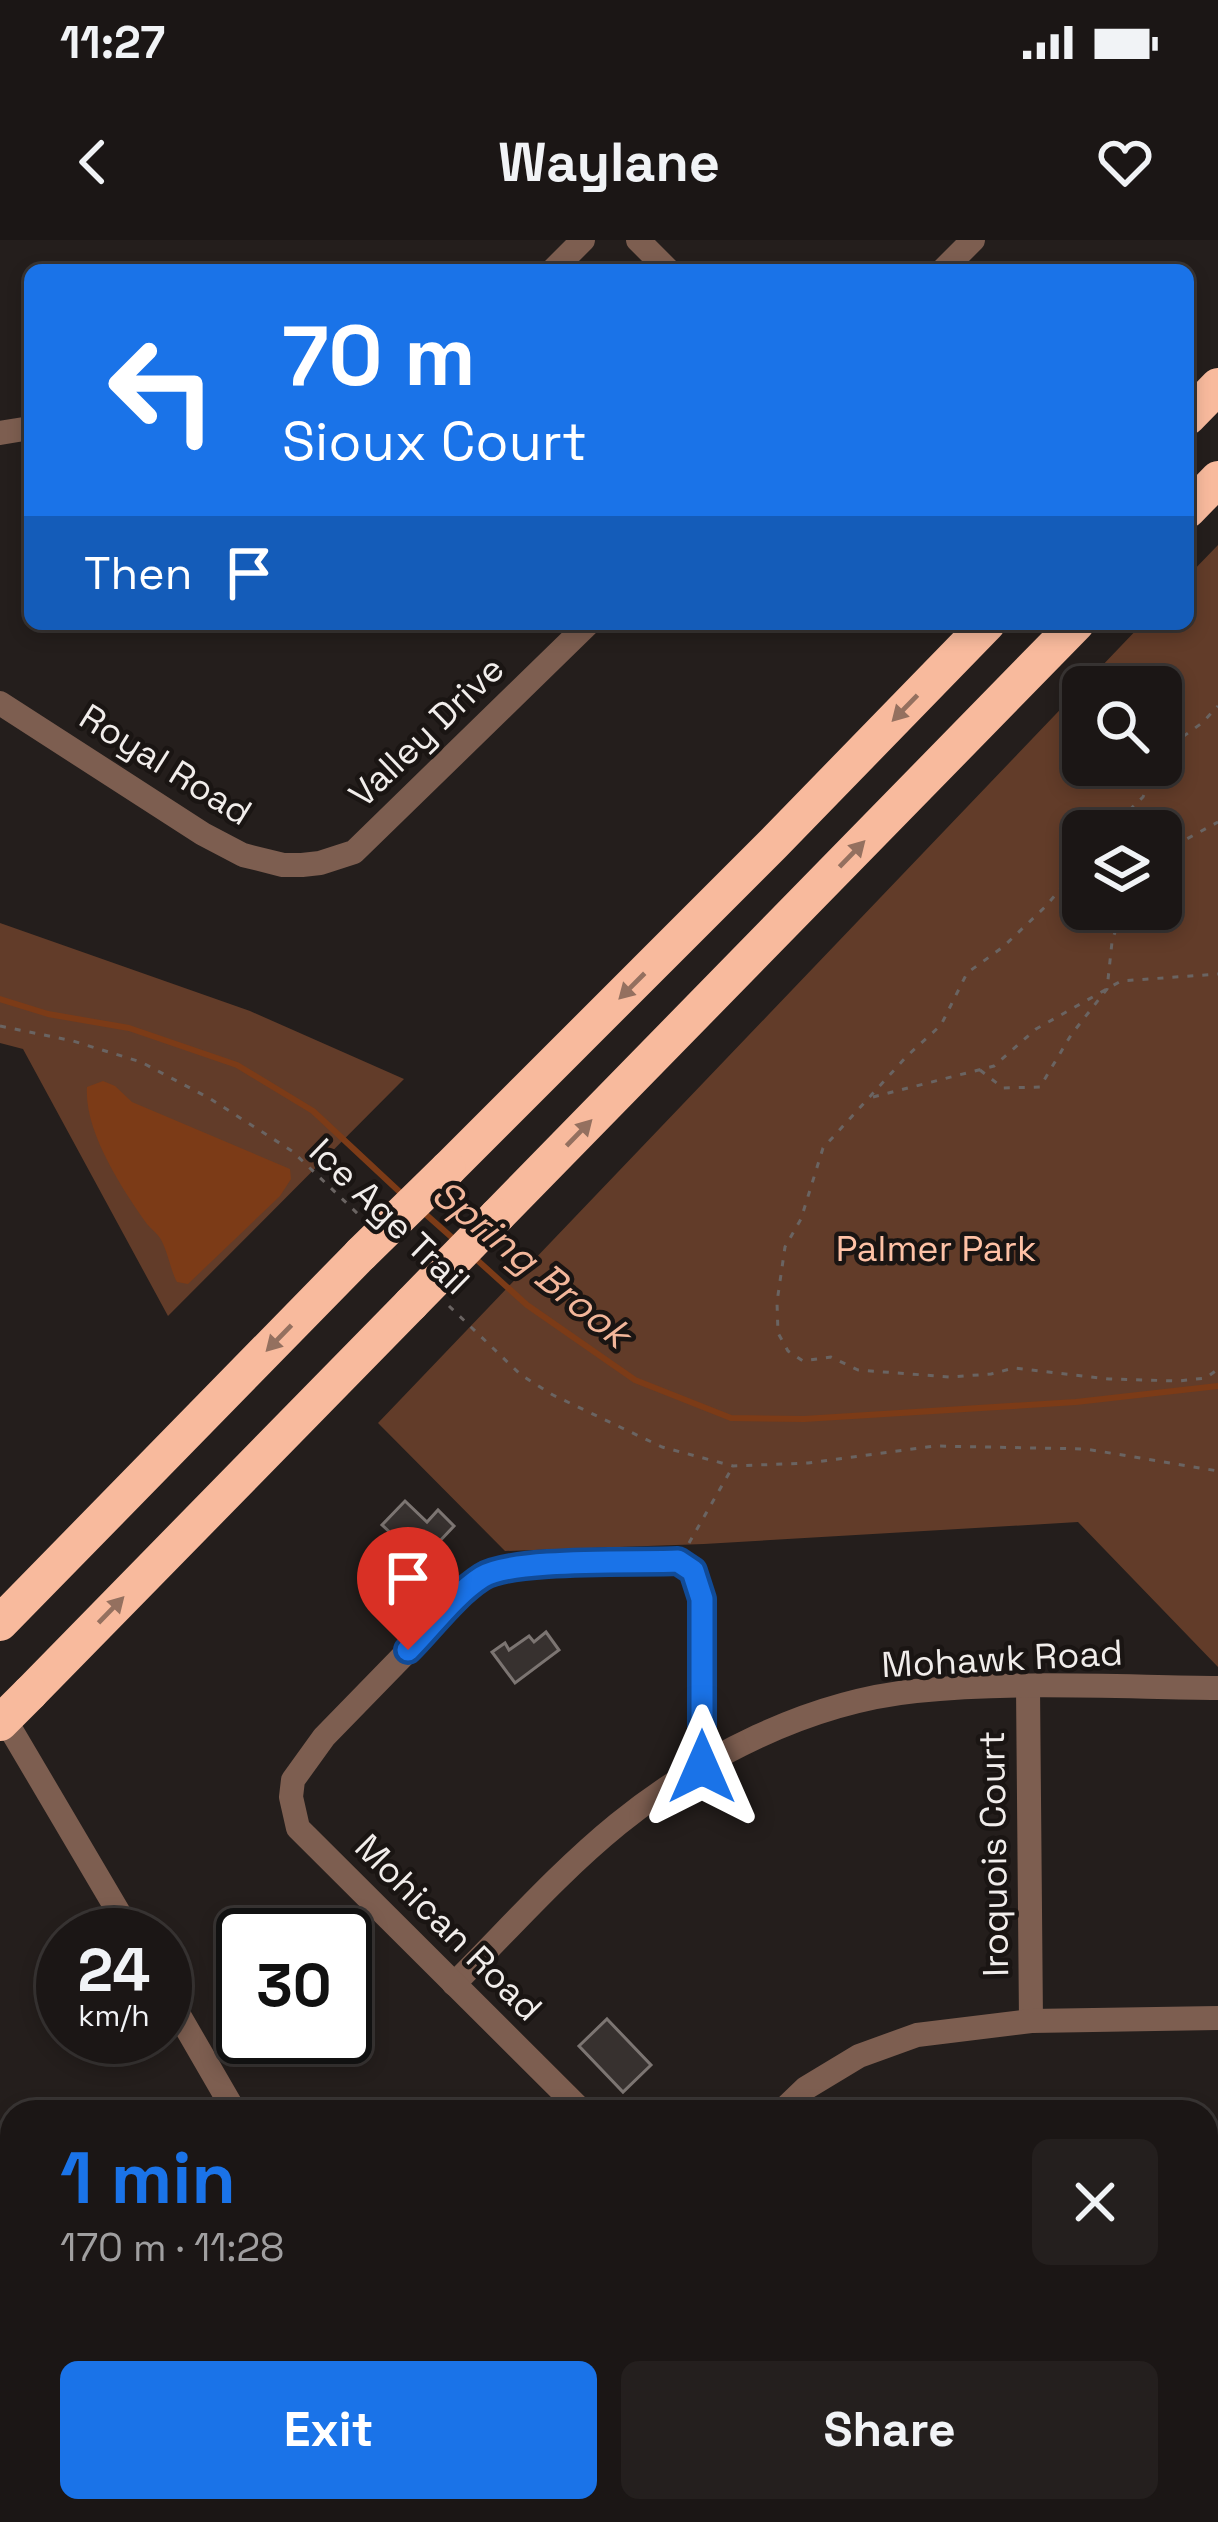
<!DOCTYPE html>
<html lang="en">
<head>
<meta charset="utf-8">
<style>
	body { margin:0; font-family:"Space Grotesk",sans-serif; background:#241f1e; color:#f1f3f6; height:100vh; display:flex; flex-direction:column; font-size:45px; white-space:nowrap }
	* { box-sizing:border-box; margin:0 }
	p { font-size:39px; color:#a09fa0 }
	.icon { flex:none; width:66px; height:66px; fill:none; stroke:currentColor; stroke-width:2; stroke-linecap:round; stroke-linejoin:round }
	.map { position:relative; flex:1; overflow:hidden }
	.side { position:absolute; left:0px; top:1860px; width:1218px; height:423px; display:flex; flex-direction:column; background:#1b1615; border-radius:36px 36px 0 0; box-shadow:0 6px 18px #0003,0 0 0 3px #393534 }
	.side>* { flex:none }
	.banner { position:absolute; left:24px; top:24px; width:1170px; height:366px; border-radius:18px; box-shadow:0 6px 18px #0003,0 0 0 3px #393534; background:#1a73e8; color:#fff; overflow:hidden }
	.tools { position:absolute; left:1062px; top:426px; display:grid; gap:24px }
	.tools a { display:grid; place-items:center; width:120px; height:120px; border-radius:18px; background:#1b1615; box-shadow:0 6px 18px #0003,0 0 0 3px #393534; font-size:60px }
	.speed { position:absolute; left:36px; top:1668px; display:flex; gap:24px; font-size:60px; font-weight:700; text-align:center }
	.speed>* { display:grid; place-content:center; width:156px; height:156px; border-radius:50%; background:#1b1615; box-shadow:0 6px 18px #0003,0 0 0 3px #393534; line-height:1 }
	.speed small { font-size:30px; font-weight:400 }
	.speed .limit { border:6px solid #111; border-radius:18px; background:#fff; color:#111 }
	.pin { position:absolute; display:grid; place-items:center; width:102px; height:102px; color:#fff; margin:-123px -51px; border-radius:50% 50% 50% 0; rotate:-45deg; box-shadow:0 0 12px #0007 }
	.pin .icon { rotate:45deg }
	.me { position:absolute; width:132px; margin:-66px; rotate:0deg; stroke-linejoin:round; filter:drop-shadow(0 0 9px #0008) }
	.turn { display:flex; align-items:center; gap:42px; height:252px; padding:0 60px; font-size:54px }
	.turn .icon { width:156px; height:156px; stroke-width:2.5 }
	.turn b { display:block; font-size:84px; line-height:102px }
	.then { display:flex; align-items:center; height:114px; padding:0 60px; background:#0003; gap:24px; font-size:45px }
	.round { display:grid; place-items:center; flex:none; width:126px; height:126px; border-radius:18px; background:#241f1e }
	.head { display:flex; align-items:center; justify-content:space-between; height:204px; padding:0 60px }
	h1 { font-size:72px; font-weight:600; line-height:90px; color:#1a73e8 }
	.primary-button { display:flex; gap:24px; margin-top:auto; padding:24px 60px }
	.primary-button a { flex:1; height:138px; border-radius:18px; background:#1a73e8; color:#fff; font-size:48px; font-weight:600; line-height:138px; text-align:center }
	.primary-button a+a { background:#241f1e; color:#f1f3f6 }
	.status { display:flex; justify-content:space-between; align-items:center; height:84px; padding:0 60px; background:#1b1615; direction:ltr }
	.status svg { height:33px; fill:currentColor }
	header { display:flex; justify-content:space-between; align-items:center; height:156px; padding:0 60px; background:#1b1615; font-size:54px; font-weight:600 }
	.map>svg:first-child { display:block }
	.green { fill:#623c29; fill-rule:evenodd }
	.water { fill:#7c3b17 }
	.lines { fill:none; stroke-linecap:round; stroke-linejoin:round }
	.stream { stroke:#7c3b17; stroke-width:6 }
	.building { fill:#37312f; stroke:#7c7572; stroke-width:3 }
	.path { stroke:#6a6462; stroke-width:3; stroke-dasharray:6 9; stroke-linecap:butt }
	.minor { stroke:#7d5e50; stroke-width:24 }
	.highway { stroke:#f8ba9d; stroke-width:36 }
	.highway-bridge { stroke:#f8ba9d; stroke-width:36 }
	.oneway { fill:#94705f }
	.route-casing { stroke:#114b97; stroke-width:30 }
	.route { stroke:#1a73e8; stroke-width:21 }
	.labels { text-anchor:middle; stroke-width:9; stroke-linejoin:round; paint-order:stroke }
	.street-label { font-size:36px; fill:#f1edeb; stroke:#1a1513 }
	.park-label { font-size:36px; fill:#ffc2a6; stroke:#1a1513 }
	.water-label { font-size:39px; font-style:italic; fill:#f2b69a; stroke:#1a1513 }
</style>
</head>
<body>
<div class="status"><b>11:27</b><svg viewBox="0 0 49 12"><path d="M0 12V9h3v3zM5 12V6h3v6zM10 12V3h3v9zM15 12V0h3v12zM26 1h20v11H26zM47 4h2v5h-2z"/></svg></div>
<header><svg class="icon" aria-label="back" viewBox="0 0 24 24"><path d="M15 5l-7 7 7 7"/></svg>Waylane<svg class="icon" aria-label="heart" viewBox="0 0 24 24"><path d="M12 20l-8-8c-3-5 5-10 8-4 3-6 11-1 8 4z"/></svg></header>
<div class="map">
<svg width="1218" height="2282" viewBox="0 0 1218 2282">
	<rect width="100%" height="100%" fill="#241e1c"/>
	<g class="green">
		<path d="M1218,305V1427L1078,1282L704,1304L505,1311L378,1183L1142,384H1188V336ZM1083,447H1161V525H1083ZM1083,591H1161V669H1083Z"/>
		<polygon points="0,683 250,771 404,839 168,1076 23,809 0,803"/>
	</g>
	<path class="water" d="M103,841L115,846L132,862L290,929L291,939L280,956L188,1044L177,1042C170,1029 168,1011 160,998C157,993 151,989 147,984C122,949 84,891 87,847Z"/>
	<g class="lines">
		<g class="stream">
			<polyline points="0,759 48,774 129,788 237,825 313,871 403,955"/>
			<polyline points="422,971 457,1002"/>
			<polyline points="476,1019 527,1065 635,1140 731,1178 804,1179 1076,1162 1218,1146"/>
		</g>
	</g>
	<g class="building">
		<polygon points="405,1261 427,1282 438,1270 454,1286 421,1321 382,1285"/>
		<polygon points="546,1392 559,1410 515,1443 492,1412 505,1403 509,1410 529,1396 534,1402"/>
		<polygon points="607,1779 651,1825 623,1852 579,1806"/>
	</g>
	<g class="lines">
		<g class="path">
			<polyline points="1161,516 1163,511 1202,483 1218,466"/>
			<polyline points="1108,591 1143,557 1156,525"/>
			<polyline points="1161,613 1218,582"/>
			<polyline points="1083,622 1046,666 1003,707 967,733 941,785 907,816 823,908 801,979 785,1007 777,1062 778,1093 788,1111 803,1121 831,1117 858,1130 950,1137 991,1134 1014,1128 1109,1139 1179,1141 1206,1138 1218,1129"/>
			<polyline points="0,786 73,801 141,822 209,858 292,911 358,974"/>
			<polyline points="980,830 1003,848 1040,847 1071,795 1107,749 1112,702 1122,669"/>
			<polyline points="873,857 994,826 1036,789 1121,741 1218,734"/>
			<polyline points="449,1066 521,1135 553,1155 662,1207 733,1226 808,1223 935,1206 1086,1209 1218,1231"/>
			<polyline points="689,1303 732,1228"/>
		</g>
		<g class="minor">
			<polyline points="638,0 668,30"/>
			<polyline points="553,30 583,0"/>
			<polyline points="943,30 973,0"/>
			<polyline points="0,193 30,188"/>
			<polyline points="0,463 203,594 243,615 283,625 302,625 320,623 354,612 588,384"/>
			<polyline points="1028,1447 1031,1781"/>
			<polyline points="0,1471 132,1695"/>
			<path d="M454,1744C508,1690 559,1632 618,1584C701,1517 808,1462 916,1451C1015,1441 1118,1447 1218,1448"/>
			<polyline points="165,1751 235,1872"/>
			<polyline points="583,1872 298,1588 291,1557 293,1540 324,1497 475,1342 486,1335 510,1327 678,1321 693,1331 702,1359 702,1527"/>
			<polyline points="781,1872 806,1848 859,1816 917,1795 1031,1781 1218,1778"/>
			<polyline points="458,2271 464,2282"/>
			<polyline points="370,2282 381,2271"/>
		</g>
		<g class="highway">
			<polyline points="1188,177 1218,146"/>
			<polyline points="1188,270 1218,239"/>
			<polyline points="448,929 773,604 987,384"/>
			<polyline points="497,976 1076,384"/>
			<polyline points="0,1383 361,1014"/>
			<polyline points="30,1453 411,1064"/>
		</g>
		<g class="highway-bridge">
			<polyline points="361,1014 448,929"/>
			<polyline points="411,1064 497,976"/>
			<polyline points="0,1483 30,1453"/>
		</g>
	</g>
	<defs><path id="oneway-solid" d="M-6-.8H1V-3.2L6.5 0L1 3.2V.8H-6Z" transform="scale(3)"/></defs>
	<g class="oneway">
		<use href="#oneway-solid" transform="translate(905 468) rotate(134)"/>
		<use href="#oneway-solid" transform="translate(852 614) rotate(-46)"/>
		<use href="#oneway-solid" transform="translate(632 746) rotate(135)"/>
		<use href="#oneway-solid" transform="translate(579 893) rotate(-46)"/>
		<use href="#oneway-solid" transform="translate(279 1098) rotate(134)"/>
		<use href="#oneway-solid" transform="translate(111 1370) rotate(-46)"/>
	</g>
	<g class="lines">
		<defs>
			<path id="route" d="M408,1410C431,1387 454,1355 482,1337C512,1318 636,1323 678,1321L693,1331L702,1359V1527"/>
		</defs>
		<use href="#route" class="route-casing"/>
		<use href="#route" class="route"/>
	</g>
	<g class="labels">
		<g class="street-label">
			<text transform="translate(426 491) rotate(-44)" y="13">Valley Drive</text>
			<text transform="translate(166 524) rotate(32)" y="13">Royal Road</text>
			<text transform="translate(390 976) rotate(44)" y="13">Ice Age Trail</text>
			<text transform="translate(1002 1418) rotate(-3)" y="13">Mohawk Road</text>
			<text transform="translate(993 1614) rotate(-91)" y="13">Iroquois Court</text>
			<text transform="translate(449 1687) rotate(45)" y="13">Mohican Road</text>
		</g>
		<g class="park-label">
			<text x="936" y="1021">Palmer Park</text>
		</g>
		<g class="water-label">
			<text transform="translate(532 1023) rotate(39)" y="14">Spring Brook</text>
		</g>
	</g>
</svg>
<div class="tools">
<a><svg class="icon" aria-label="search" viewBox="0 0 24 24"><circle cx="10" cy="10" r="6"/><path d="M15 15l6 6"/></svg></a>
<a><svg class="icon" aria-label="layers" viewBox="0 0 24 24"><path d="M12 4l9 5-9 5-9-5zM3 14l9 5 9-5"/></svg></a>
</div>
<div class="speed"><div>24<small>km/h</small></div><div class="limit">30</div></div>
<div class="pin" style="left:408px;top:1410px;background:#d93025"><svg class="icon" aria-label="arrive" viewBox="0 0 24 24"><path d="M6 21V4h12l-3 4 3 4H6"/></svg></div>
<svg class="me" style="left:702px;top:1527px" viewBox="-20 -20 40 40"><path d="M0-17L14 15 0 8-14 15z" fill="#1a73e8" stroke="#fff" stroke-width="4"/></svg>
<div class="banner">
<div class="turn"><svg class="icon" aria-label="left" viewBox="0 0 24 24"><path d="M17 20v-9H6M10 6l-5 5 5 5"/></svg><div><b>70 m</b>Sioux Court</div></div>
<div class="then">Then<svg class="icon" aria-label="arrive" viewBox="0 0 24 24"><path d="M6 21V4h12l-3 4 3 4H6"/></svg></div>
</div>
<section class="side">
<div class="head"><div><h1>1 min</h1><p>170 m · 11:28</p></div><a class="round"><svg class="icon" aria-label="close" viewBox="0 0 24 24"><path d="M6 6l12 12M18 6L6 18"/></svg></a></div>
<div class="primary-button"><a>Exit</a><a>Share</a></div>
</section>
</div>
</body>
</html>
